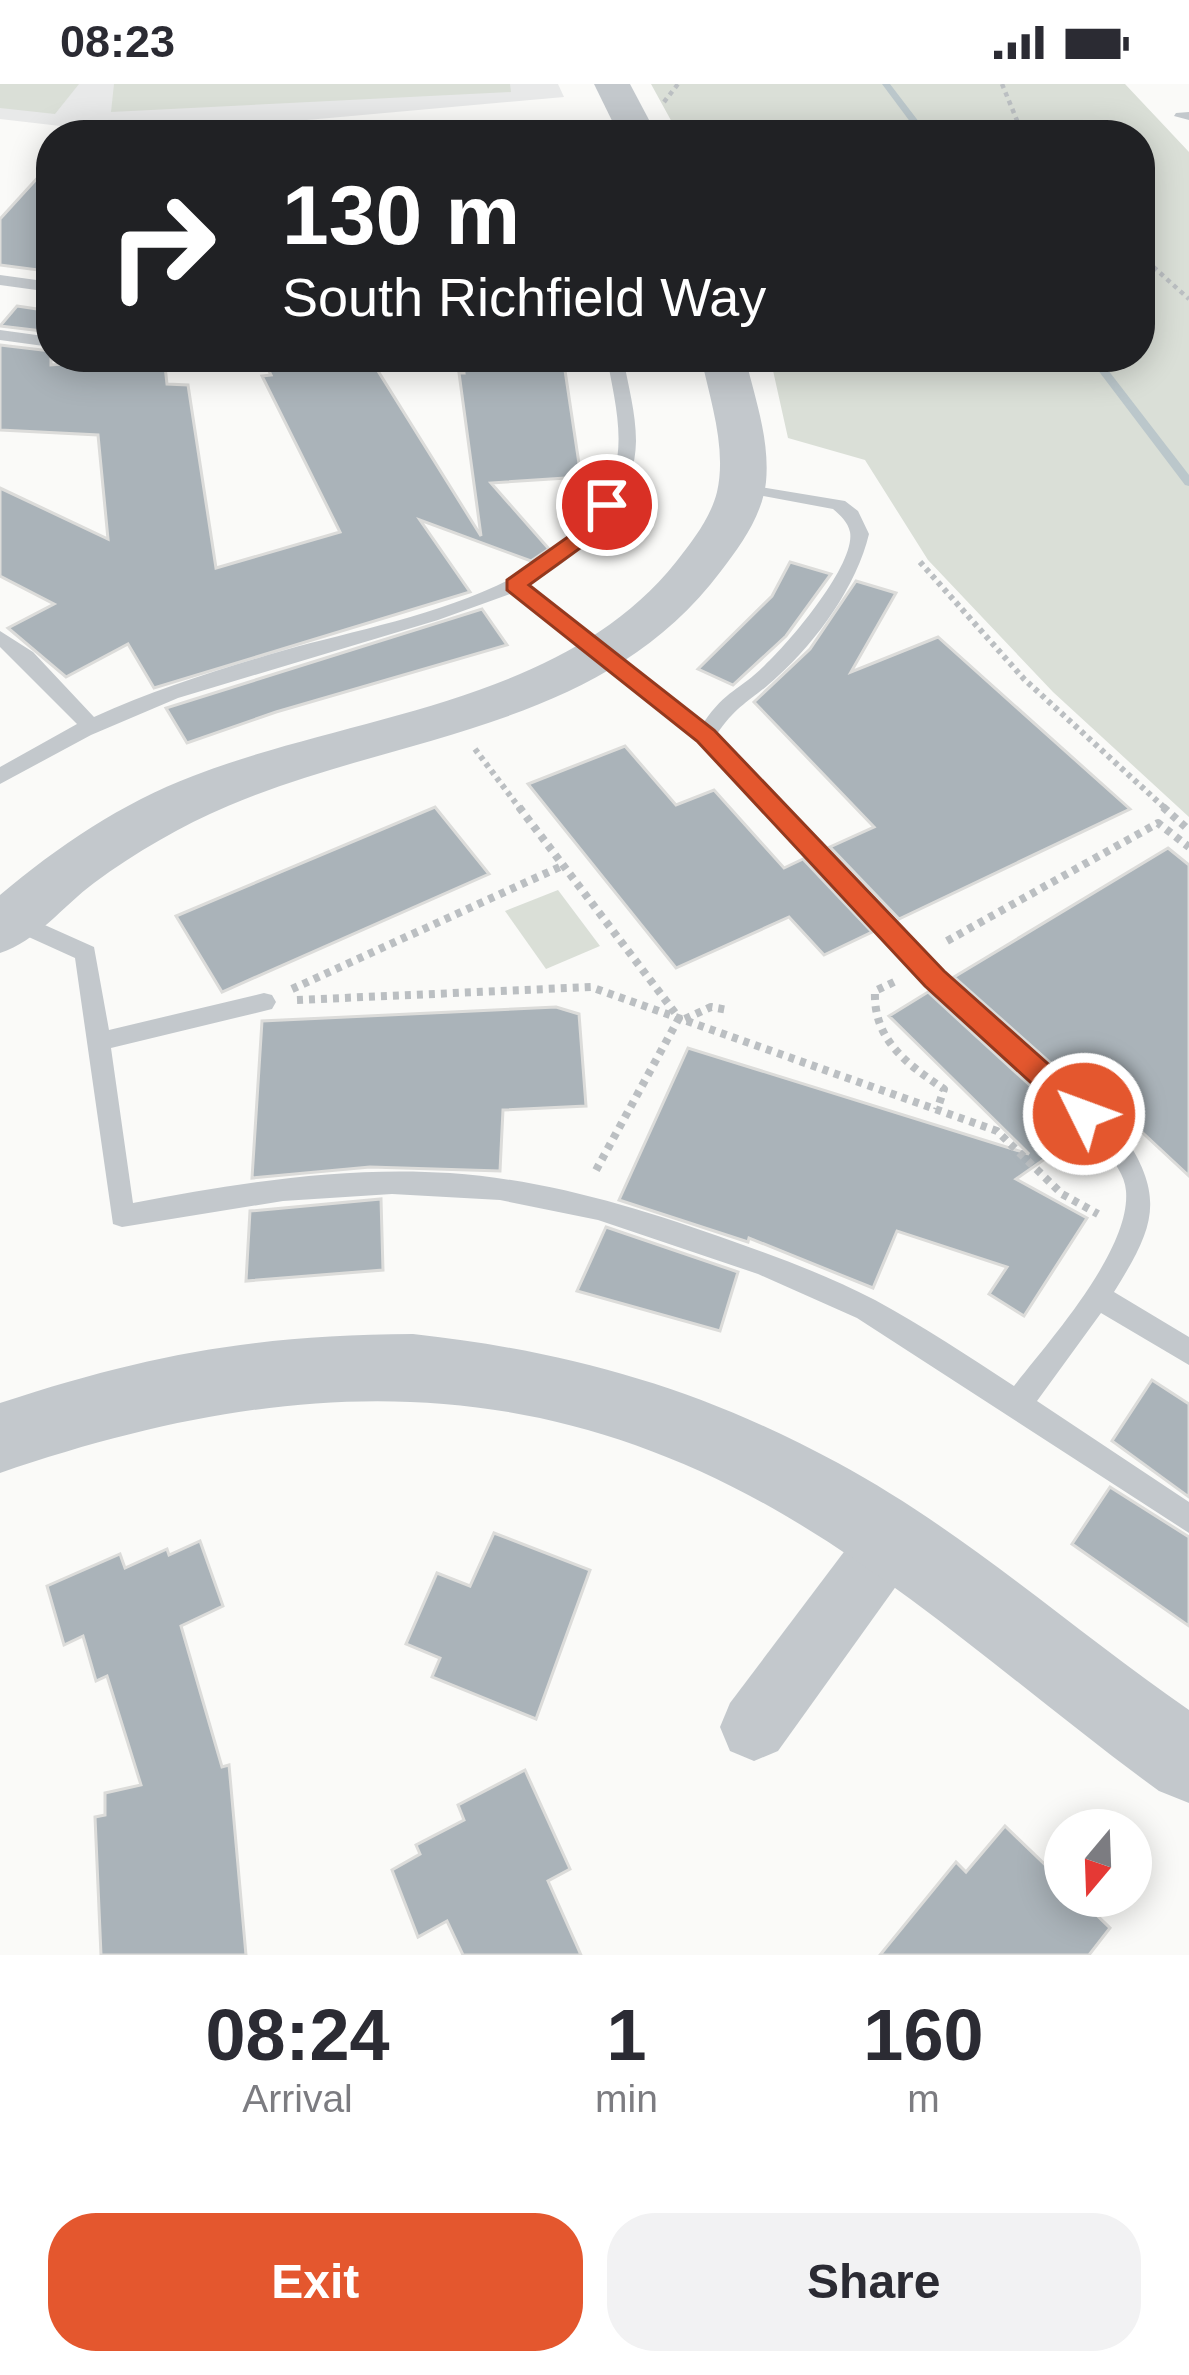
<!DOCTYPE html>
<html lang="en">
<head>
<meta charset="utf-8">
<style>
	body { margin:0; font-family:Helvetica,sans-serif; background:#f2f2f3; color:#2b2b33; height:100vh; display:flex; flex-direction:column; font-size:45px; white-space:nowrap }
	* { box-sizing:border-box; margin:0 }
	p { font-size:39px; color:#7c7c81 }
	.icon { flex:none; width:66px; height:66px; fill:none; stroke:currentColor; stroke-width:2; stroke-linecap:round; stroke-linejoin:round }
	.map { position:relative; height:1871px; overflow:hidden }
	.panel { display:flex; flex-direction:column; background:#fff; flex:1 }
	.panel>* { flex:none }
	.guide { position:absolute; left:36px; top:36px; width:1119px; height:252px; border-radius:48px; box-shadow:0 6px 30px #0003; background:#202124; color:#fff; overflow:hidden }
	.needle { width:78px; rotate:199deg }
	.controls { position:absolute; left:1044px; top:1725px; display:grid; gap:24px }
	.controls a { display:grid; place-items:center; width:108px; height:108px; border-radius:50%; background:#fff; box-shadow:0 6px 30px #0003; font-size:60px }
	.pin { position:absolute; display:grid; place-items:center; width:102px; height:102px; color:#fff; margin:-51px; border:6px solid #fff; border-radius:50%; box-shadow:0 3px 12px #0007 }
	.me { position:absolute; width:132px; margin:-66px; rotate:312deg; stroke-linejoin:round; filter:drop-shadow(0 0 9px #0008) }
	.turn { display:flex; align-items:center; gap:42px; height:252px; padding:0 48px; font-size:54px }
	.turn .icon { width:156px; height:156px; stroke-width:2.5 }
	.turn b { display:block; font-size:84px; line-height:102px }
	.eta { display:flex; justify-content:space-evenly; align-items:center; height:204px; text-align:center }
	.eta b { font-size:72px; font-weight:800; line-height:84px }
	.action { display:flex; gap:24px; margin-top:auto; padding:24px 48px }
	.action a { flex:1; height:138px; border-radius:48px; background:#e4572e; color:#fff; font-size:48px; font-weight:800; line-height:138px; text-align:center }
	.action a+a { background:#f2f2f3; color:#2b2b33 }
	.status { display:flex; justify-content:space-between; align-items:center; height:84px; padding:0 60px; background:#fff; direction:ltr }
	.status svg { height:33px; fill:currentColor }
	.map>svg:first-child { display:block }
	.built { fill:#e8e9e9 }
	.green { fill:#dadfd7 }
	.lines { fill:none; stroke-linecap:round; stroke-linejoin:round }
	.stream { fill:#bbc7cb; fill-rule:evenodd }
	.building { fill:#aab3b9; stroke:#dcdcda; stroke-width:3 }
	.path-far2 { stroke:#bbbfc2; stroke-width:4.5; stroke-dasharray:4.5 4.5; stroke-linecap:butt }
	.path-far1 { stroke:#bbbfc2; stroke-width:6; stroke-dasharray:4.5 4.5; stroke-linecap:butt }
	.path { stroke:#bbbfc2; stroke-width:8; stroke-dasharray:6 6; stroke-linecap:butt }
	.service { fill:#c3c8cc; fill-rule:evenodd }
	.minor { fill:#c3c8cc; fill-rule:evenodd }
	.tertiary { fill:#c3c8cc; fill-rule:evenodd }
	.route { fill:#e4572e; stroke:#94391e; stroke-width:3 }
</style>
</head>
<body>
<div class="status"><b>08:23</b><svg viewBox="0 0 49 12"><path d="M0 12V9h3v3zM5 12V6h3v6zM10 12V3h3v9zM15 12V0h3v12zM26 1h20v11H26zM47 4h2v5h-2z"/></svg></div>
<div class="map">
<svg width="1189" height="1871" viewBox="0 0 1189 1871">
	<rect width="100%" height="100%" fill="#fafaf8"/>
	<polygon class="built" points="0,0 558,0 564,13 138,51 0,35"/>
	<g class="green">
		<polygon points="0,0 79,0 55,30 0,24"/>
		<polygon points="114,0 510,0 511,8 111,28"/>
		<polygon points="651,0 1125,0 1189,68 1189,733 1053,608 928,476 865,376 788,354 770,273 1140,273 1140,51 679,51"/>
		<polygon points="558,806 600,862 546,885 505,827"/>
	</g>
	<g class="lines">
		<g class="stream">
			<polygon points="882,0 890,0 929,51 920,51"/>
			<polygon points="1088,273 1098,273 1189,391 1189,402 1185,401"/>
		</g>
	</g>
	<g class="building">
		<polygon points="51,79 51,170 38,186 0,181 0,135"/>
		<polygon points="17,222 51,227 51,248 0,242"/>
		<polygon points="0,261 51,267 51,281 164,273 167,300 188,301 216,484 340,448 262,292 271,291 265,279 294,273 355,273 360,282 373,279 481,452 459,289 464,289 462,273 563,273 581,393 491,399 549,465 531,477 420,436 470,508 154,604 128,560 66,593 8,544 54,520 0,492 0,404 108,455 98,351 0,346"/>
		<polygon points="790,478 831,490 786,552 733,601 698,585 772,512"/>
		<polygon points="856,497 896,509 851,588 938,553 1130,725 899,835 830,763 874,743 754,618 810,565"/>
		<polygon points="482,525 507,561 276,628 187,659 166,624"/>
		<polygon points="625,662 676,721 714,706 784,784 803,775 872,848 824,871 789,833 676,884 528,700"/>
		<polygon points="435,723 489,790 222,908 176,832"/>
		<polygon points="1168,764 1189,781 1189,1092 1117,1025 1109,1031 954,893"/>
		<polygon points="928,908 1082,1049 1016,1095 1087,1134 1024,1232 989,1210 1007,1183 897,1147 873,1204 749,1154 748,1158 619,1116 688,964 1029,1070 889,932"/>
		<polygon points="556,923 579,930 586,1022 503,1026 500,1087 370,1083 252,1094 262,937"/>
		<polygon points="381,1115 383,1186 246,1197 250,1127"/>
		<polygon points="606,1143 738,1188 720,1247 577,1207"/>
		<polygon points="1152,1296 1189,1320 1189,1413 1112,1357"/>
		<polygon points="1110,1403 1189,1453 1189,1542 1072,1460"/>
		<polygon points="494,1449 590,1486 536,1635 432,1593 440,1574 406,1560 437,1489 470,1502"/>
		<polygon points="200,1457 223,1522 181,1542 222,1683 229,1681 246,1871 101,1871 95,1733 105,1731 105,1709 141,1701 107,1592 96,1597 83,1552 64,1561 47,1502 120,1470 125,1484 167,1465 169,1471"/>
		<polygon points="525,1686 570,1785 548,1797 581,1871 463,1871 447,1837 418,1853 392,1786 420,1770 416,1761 464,1736 458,1721"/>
		<polygon points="1005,1742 1065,1800 1065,1812 1077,1812 1110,1844 1089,1871 880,1871 956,1778 966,1788"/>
	</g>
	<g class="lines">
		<g class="path-far2">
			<polyline points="1002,0 1023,51"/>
			<polyline points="664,18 678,0"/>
			<polyline points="1140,171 1189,215"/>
		</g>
		<g class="path-far1">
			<polyline points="920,478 1024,595 1167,726"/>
			<polyline points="475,665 521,726"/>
		</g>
		<g class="path">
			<polyline points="519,723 679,934 595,1088"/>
			<polyline points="1163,723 1189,746"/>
			<polyline points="947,857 1158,739 1189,763"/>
			<path d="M894,898L875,907C873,956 907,980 944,1005L937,1026"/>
			<polyline points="292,905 564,781"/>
			<polyline points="297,916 591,903 997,1047 1062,1110 1098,1130"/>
			<polyline points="685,935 711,923 728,926"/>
		</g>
		<g class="service">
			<polygon points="1189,28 1189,36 1174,32 1176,29"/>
			<polygon points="0,191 51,198 51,208 0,201"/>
			<polygon points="0,246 51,253 51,263 0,256"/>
			<path d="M607,273H623C628,301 636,329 636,357C635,423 581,472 528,501L704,638C726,606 740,606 765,581C789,559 856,480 850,448C848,438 840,431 833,425L736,407V399L845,417L858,427L869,450C857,501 817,557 778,592C753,616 738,619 717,650L942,888L1123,1050C1167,1115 1153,1145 1114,1208L1189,1253V1281L1101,1229L1037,1317L1189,1418V1449L857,1234L758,1190L598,1136L500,1116L392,1110L283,1117L122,1143L113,1140L75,874L0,840V821L94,863L109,946L264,909L272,911L276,918L272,925L264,927L111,964L133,1119C237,1099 344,1082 450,1089C548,1096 639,1124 732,1157C780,1174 829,1192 875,1216C923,1242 968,1272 1014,1302C1049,1257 1131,1166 1126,1107C1125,1091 1113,1077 1105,1064L926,900L699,656L513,509L438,536L178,614L91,651L0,700V683L77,640L0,563V547L33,568L94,633C156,605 220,585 285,566C394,535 568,511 613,391C626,354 613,310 607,273Z"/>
		</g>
		<polygon class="minor" points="890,1427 912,1436 922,1458 912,1480 778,1667 754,1677 730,1667 720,1643 730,1619 868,1436"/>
		<g class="tertiary">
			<polygon points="594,0 630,0 657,51 619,51"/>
			<path d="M701,273H745C755,314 770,356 766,398C762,432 741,461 721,487C601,647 399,649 228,722C181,742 136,768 94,799C63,822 37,857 0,869V811C58,762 122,719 193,692C352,630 562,621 676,478C693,456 710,435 717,408C727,364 710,316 701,273Z"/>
			<path d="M413,1250C568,1267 700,1304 838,1379C964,1447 1072,1545 1189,1626V1719L1159,1707C1035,1617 919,1510 786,1432C526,1279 277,1294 0,1389V1319C149,1270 256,1251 413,1250Z"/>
		</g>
	</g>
	<polygon class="route" points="607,415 618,421 590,457 529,501 714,646 944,887 1094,1021 1098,1030 1094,1038 1074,1038 925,902 697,657 507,506 507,496 575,448 600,416"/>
</svg>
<div class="controls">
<a><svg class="needle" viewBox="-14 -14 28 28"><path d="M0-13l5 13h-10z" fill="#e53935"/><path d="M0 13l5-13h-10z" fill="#7c7c81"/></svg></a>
</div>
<div class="pin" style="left:607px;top:421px;background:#d93025"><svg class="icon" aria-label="arrive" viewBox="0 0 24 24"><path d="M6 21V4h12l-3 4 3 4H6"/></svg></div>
<svg class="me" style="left:1084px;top:1030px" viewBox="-20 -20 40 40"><circle r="17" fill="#e4572e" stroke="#fff" stroke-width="3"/><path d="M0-11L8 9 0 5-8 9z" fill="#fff"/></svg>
<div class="guide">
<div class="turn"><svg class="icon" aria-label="right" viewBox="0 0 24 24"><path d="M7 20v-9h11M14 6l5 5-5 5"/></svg><div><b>130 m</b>South Richfield Way</div></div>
</div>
</div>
<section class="panel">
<div class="eta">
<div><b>08:24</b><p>Arrival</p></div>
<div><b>1</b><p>min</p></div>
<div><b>160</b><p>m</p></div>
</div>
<div class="action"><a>Exit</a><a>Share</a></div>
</section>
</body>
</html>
